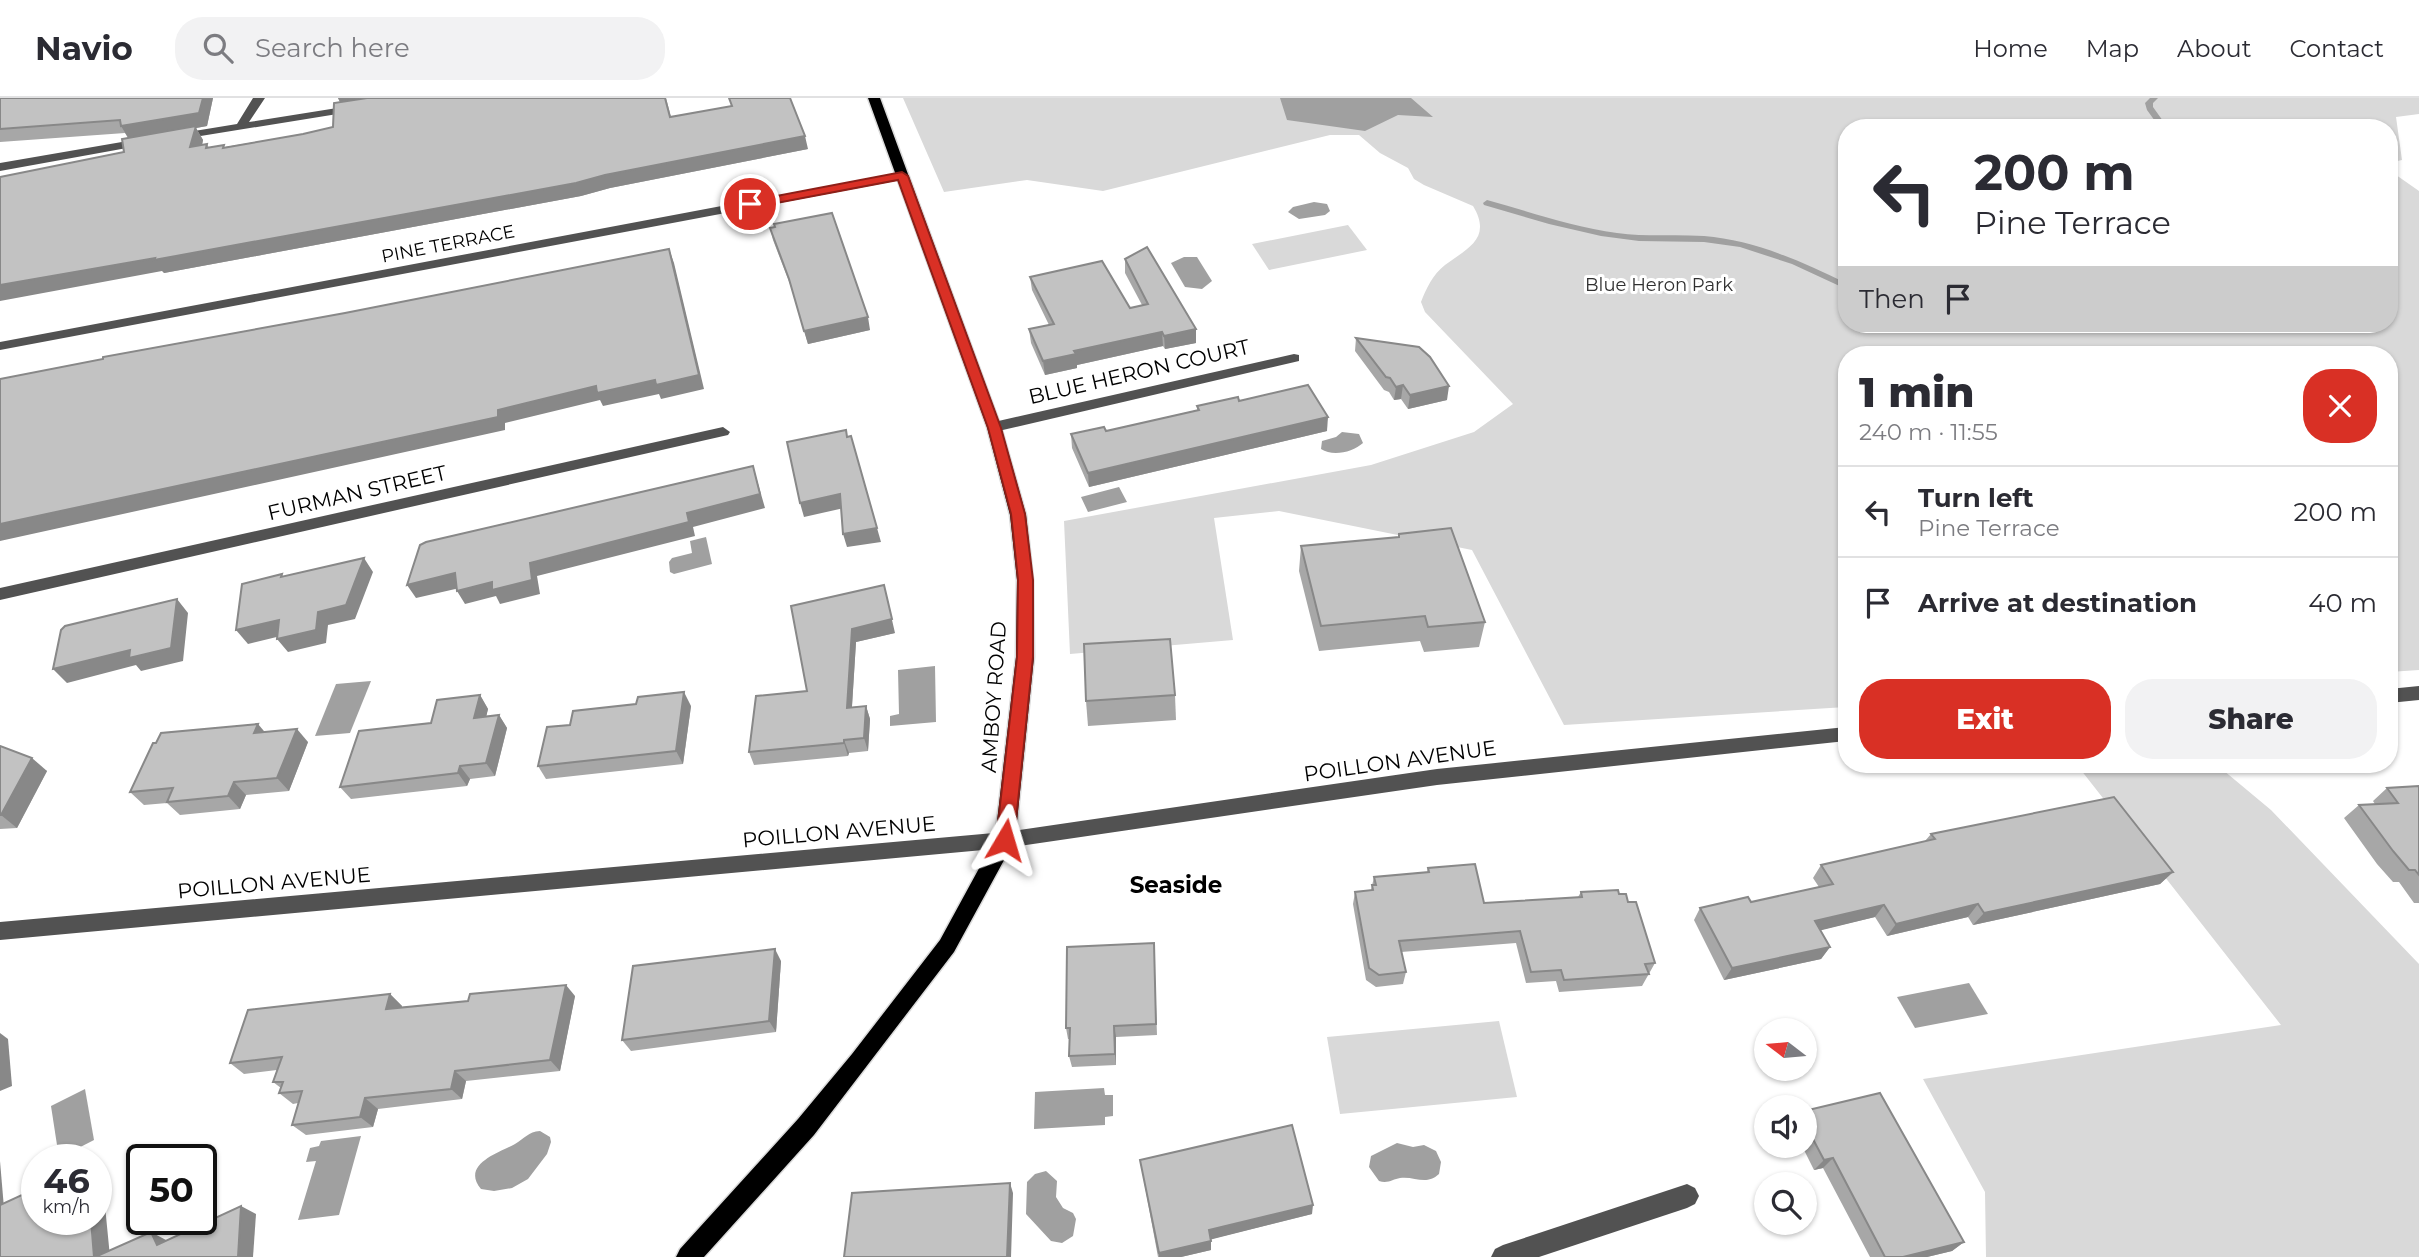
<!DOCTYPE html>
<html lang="en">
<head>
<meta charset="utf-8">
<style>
	body { margin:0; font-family:Montserrat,sans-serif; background:#f2f2f3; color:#2b2b33; height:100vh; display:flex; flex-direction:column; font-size:26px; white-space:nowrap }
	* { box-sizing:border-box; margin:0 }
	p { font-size:23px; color:#7c7c81 }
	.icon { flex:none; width:38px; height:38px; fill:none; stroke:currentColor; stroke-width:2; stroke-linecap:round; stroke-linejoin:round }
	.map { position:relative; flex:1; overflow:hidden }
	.details { position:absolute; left:1838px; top:248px; width:560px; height:427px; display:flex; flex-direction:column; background:#fff; border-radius:28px; box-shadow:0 2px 5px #0004 }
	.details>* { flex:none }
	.hud { position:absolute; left:1838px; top:21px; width:560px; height:214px; border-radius:28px; box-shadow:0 2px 5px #0004; background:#fff; color:#2b2b33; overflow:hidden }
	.needle { width:46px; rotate:286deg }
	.fabs { position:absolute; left:1754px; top:920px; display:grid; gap:14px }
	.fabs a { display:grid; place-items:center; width:63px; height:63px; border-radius:50%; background:#fff; box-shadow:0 2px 5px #0004; font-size:35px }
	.speed { position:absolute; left:21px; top:1046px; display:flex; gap:14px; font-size:35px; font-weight:700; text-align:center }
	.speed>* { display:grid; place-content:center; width:91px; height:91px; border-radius:50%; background:#fff; box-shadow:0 2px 5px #0004; line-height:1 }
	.speed small { font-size:18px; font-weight:400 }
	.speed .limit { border:4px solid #111; border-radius:10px; background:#fff; color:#111 }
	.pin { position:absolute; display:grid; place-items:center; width:60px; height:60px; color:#fff; margin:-30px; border:4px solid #fff; border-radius:50%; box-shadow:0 2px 7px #0007 }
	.me { position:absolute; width:77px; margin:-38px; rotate:7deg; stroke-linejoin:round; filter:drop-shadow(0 0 5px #0008) }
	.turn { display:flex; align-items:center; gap:24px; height:147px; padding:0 21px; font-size:32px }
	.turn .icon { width:91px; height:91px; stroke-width:2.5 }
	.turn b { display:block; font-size:49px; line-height:60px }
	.then { display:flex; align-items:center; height:66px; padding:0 21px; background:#0003; gap:14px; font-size:26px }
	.round { display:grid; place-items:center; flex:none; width:74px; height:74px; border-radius:28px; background:#f2f2f3 }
	.overview { display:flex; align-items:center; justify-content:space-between; height:119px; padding:0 21px }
	h1 { font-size:42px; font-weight:800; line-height:52px }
	.action { display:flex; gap:14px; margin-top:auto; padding:14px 21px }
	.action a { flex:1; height:80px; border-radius:28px; background:#d93025; color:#fff; font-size:28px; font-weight:800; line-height:80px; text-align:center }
	.action a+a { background:#f2f2f3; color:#2b2b33 }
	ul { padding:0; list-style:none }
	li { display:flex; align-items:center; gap:21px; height:91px; padding:0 21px; border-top:2px solid #e1e1e2 }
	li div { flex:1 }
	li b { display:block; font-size:26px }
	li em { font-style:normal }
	header { display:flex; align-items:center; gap:42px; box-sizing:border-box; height:98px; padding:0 35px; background:#fff; border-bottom:2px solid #e1e1e2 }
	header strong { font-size:33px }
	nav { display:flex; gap:38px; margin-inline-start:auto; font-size:24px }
	.search { width:490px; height:63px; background:#f2f2f3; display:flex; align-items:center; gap:18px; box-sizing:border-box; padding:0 24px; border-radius:28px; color:#7c7c81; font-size:26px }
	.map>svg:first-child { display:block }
	.green { fill:#d9d9d9 }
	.water { fill:#a0a0a0 }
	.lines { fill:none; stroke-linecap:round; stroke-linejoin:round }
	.stream { fill:#a0a0a0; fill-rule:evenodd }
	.major-casing { stroke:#dbdbdb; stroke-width:3 }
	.minor { fill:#525252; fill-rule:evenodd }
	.major { fill:#000; fill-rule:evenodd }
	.wall { fill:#a7a7a7 }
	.shaded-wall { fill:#888 }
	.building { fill:#c2c2c2; stroke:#888; stroke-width:2 }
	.route { fill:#d93025; stroke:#8d1f18; stroke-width:2 }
	.labels { text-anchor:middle; stroke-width:6; stroke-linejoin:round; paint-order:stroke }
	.far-street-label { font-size:18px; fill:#000; stroke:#fff }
	.far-park-label { font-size:18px; fill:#303030; stroke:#fff }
	.street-label { font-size:21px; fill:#000; stroke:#fff }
	.neighbourhood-label { font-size:23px; font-weight:bold; fill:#000; stroke:#fff }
</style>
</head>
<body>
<header>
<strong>Navio</strong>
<div class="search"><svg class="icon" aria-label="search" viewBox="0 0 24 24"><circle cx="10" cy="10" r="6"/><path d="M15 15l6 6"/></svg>Search here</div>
<nav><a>Home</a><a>Map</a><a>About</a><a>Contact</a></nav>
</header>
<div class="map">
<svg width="2419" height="1159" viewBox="0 0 2419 1159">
	<rect width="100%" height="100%" fill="#fff"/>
	<g class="green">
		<path d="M903,0H2419V16L2396,19L2402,62L2389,65V30H1846V226H2389V72L2419,93V572L2389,574V257H1846V609L1564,627L1472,452L1279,413L1214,420L1233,542L1070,556L1064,423L1371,367L1474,334L1513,306L1425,214L1421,204C1426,191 1433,176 1445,167C1466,151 1493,141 1473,108L1424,87L1414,81L1408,70L1380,55L1359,37H1330L1103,93L1027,82L944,94Z"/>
		<polygon points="1348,127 1367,152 1269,172 1252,146"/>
		<polygon points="2077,667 2217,667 2271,712 2419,866 2419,1159 1986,1159 1985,1094 1923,981 2281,927"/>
		<polygon points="1499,923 1517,999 1340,1016 1327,939"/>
	</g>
	<g class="water">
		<polygon points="1280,0 1411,0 1433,19 1398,17 1365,33 1287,22"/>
		<polygon points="1314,104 1327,106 1330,113 1325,117 1299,121 1288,114 1293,109"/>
		<polygon points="1184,159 1197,159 1212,183 1202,191 1185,189 1171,165"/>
		<path d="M1342,334L1359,336L1363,345C1353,354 1333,359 1321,351L1322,343L1336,339Z"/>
		<polygon points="1119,389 1127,404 1088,414 1081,399"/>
		<polygon points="706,439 712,466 674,476 670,474 669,464 672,460 692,455 690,443"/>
		<polygon points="935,568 936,624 890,628 890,618 899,616 898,572"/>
		<polygon points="371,583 350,635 315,638 336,586"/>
		<polygon points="1969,885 1988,916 1915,930 1897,899"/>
		<polygon points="1104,990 1105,997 1113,997 1113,1018 1105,1019 1105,1027 1034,1031 1035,994"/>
		<polygon points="85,991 94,1042 59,1060 51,1008"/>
		<path d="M540,1033L550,1039L551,1044L547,1056L528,1081L512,1090L494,1093L481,1091C460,1066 501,1054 515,1046C525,1040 528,1034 540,1033Z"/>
		<polygon points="361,1038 339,1117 298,1122 316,1063 306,1064 310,1050 319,1048 321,1043"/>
		<path d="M1397,1045L1413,1049L1424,1047L1436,1053L1441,1064L1439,1076C1426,1088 1415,1078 1400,1080C1393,1081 1388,1086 1379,1083L1369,1069L1371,1058Z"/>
		<polygon points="1046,1073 1057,1083 1056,1099 1063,1110 1073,1115 1076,1121 1073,1138 1062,1145 1051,1143 1026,1116 1027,1084 1035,1076"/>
	</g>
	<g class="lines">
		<g class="stream">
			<polygon points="2150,0 2158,0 2153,5 2153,9 2168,30 2160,30 2147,12 2145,5"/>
			<path d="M1487,102C1530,114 1573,129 1617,135C1646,139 1675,136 1704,138C1754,142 1801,163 1846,185V191L1792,166L1740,149L1704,144L1639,143L1601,138L1549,126L1484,107L1483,105Z"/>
		</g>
		<defs>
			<polygon id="major" points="868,0 880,0 1001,329 1026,417 1033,482 1034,559 1015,742 954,854 814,1037 704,1159 676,1159 680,1151 798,1021 852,956 940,842 995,741 1016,559 1017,482 1010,417 987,329"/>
		</defs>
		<use href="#major" class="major-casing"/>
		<g class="minor">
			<polygon points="253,0 265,0 249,24 356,7 362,10 356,13 176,42 170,39 176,36 237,26"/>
			<polygon points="145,40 151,44 149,46 0,73 0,65"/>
			<polygon points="902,74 908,78 906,81 0,252 0,244"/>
			<polygon points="1294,256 1299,257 1299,263 994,334 987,329 994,324"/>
			<polygon points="723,329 730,334 728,337 0,502 0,490"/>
			<polygon points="2419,588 2419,602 2389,605 2389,591"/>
			<polygon points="1846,629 1846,643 1437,687 1005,750 0,842 0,824 1005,734 1437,671"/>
			<polygon points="1687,1086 1695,1090 1699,1098 1695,1106 1687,1110 1539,1159 1491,1159 1495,1151 1503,1147"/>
		</g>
		<use href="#major" class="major"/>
	</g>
	<g class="wall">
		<polygon points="0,0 213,0 207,28 196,30 203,42 202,47 207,46 209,50 225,49 303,36 333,29 340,4 338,0 666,0 671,19 808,51 610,90 581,98 164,175 124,54 128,40 125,35 0,44"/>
		<polygon points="775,129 870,232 808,246 793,194 773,142 770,130"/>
		<polygon points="1125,161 1196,231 1196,245 1165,251 1163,248 1077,267 1077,270 1045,277 1031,245 1029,231 1049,227 1032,192 1030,179 1130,210 1142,207 1125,175"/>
		<polygon points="1356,240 1447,302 1408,311 1401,301 1394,302 1389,294 1384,292 1355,253"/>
		<polygon points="1239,303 1327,333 1089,389 1072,350 1071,336 1106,333 1197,312 1197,308"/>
		<polygon points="1399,436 1485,524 1479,549 1424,554 1420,543 1319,553 1299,473 1301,448 1398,439"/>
		<polygon points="791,508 895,535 856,544 852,609 866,608 870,621 868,653 849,655 848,658 754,667 749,654 807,593"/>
		<polygon points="480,597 488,611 486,618 499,617 507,630 495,678 470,681 467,688 351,701 340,689 431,625"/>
		<polygon points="1175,597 1176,622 1088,628 1086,603"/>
		<polygon points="691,608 683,666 546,681 538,668 570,627"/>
		<polygon points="265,634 308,644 289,693 246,697 240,711 180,717 167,705 144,707 130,694"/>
		<polygon points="0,648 47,673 17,730 0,731"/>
		<polygon points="2419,688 2419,805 2414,805 2399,784 2393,784 2377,766 2344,720 2359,707 2375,706 2373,703 2387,690"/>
		<polygon points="1931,736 2173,774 2160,786 1973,827 1968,819 1887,838 1875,819 1820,832 1830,849 1821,861 1724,882 1694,822 1700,810 1751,804 1819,789 1813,780 1821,767 1925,743"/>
		<polygon points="1428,770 1484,805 1578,799 1581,794 1619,796 1628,804 1655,865 1642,888 1559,894 1556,883 1526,885 1516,845 1401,854 1406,874 1403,886 1376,889 1366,882 1353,806 1355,794 1371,792 1374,779 1427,774"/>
		<polygon points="1154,845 1157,937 1116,939 1116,967 1072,969 1069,958 1070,941 1068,941 1066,930"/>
		<polygon points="781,863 776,934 631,953 622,942"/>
		<polygon points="390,896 402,908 402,909 575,898 560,973 466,983 462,1001 378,1011 373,1029 306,1037 292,1027 298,1005 293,1006 279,995 281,990 273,984 277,972 244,976 230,965"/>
		<polygon points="1804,1013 1964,1144 1952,1153 1927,1159 1870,1159 1823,1070 1814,1072 1802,1048 1804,1048"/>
		<polygon points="1140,1062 1312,1116 1211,1141 1211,1152 1181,1159 1158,1159"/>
	</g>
	<g class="shaded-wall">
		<polygon points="203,0 213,0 207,28 196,30 203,42 199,62 129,41 121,28"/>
		<polygon points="338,0 381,0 341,6"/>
		<polygon points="805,38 808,51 610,90 581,98 164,175 162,173 0,203 0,187 605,77"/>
		<polygon points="669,151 674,165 704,291 661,301 659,296 603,308 600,302 505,325 505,332 0,443 0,426 498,312"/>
		<polygon points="868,219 870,232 808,246 804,233"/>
		<polygon points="1196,231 1196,245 1165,251 1164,238"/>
		<polygon points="1162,234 1163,248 1077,267 1077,270 1045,277 1043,263 1074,253"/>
		<polygon points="1403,287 1401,301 1394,302 1396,289"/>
		<polygon points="1449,288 1447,302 1408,311 1410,297"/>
		<polygon points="1328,319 1327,333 1089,389 1088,375"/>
		<polygon points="753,368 765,410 693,429 695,438 537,478 540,496 500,506 496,498 465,506 457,493 530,465 687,415"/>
		<polygon points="840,396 844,410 804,419 800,405"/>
		<polygon points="877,430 881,444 847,449 843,436"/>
		<polygon points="364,460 373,474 355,521 328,527 326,545 288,554 277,541 318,514"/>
		<polygon points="455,475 464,489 416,500 407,487"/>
		<polygon points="884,487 895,535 856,544 851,623 847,610 852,531"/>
		<polygon points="177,501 188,515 183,563 141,573 136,567 67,585 53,571 130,552"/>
		<polygon points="279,522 289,536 248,546 236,532"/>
		<polygon points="684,594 691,608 683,666 676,653"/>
		<polygon points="480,597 488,611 483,633 474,620"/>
		<polygon points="866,608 870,621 868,653 864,640"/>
		<polygon points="499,617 507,630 495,678 486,665"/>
		<polygon points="258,626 269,639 254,635"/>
		<polygon points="297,631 308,644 289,693 277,680"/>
		<polygon points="844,642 849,655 848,658 844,645"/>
		<polygon points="32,660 47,673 17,730 1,717"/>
		<polygon points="460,668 470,681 467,688 458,675"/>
		<polygon points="234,684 246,697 240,711 228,698"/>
		<polygon points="2173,774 2160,786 1973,827 1984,815"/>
		<polygon points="1978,806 1968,819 1887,838 1896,826"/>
		<polygon points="1884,807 1875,819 1806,836 1815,823"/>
		<polygon points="1830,849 1821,861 1724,882 1732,870"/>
		<polygon points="775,851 781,863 776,934 769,923"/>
		<polygon points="566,887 575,898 560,973 550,962"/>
		<polygon points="390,896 402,908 398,922 386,911"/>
		<polygon points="1114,928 1116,939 1116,967 1115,956"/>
		<polygon points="0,935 8,941 12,988 0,993"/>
		<polygon points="455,973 466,983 462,1001 451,991"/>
		<polygon points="365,1000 378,1011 373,1029 360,1019"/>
		<polygon points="1833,1060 1823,1070 1814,1072 1824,1062"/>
		<polygon points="0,1063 5,1122 0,1119"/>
		<polygon points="96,1074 102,1077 110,1159 94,1159 91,1122 96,1122"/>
		<polygon points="1010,1085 1013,1095 1011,1159 1007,1159"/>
		<polygon points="1313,1107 1312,1116 1209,1142 1209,1132"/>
		<polygon points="241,1108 256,1116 253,1159 238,1159"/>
		<polygon points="151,1134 166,1142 173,1155 157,1147"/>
		<polygon points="1211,1143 1211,1152 1181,1159 1159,1159 1159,1155"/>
		<polygon points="1964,1144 1952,1153 1927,1159 1903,1159"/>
	</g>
	<g class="building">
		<polygon points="0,0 203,0 199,15 121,28 120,22 0,31"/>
		<polygon points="367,0 665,0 670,19 732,8 729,0 790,0 805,38 605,77 576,85 154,162 155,160 0,187 0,79 124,54 122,41 196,28 190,49 207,46 206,50 224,47 223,50 303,36 333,29 334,5"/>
		<polygon points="832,115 868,219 804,233 789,181 770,130 775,129 774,126"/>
		<polygon points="1147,149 1196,231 1164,238 1162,234 1074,253 1076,256 1043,263 1029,231 1054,226 1030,179 1102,163 1130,210 1148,206 1125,161"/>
		<polygon points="669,151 699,277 656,287 655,282 597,295 596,288 498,312 498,319 0,426 0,281 103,261 103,259 345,215"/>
		<polygon points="1356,240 1419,249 1430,259 1449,288 1410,297 1403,287 1396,289 1390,280 1386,279"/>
		<polygon points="1308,287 1328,319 1088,375 1071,336 1104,329 1106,333 1199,312 1197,308 1238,299 1239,303"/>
		<polygon points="846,332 847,339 851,338 877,430 843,436 840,396 800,405 787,344"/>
		<polygon points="753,368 760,396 687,415 689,424 530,465 532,482 492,492 492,484 457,493 455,475 407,487 420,447 426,444"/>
		<polygon points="1451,430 1485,524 1428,529 1425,518 1321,528 1301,448 1399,439 1399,436"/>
		<polygon points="364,460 346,507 318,514 316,532 277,541 279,522 236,532 242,486 282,476 281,479"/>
		<polygon points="884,487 892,521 852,531 847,610 866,608 864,640 844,642 844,645 749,654 756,598 807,593 791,508"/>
		<polygon points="177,501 171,550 129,560 130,552 53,571 61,532 65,528"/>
		<polygon points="1170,541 1175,597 1086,603 1084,546"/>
		<polygon points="684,594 676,653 538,668 547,629 570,627 573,613 636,606 638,599"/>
		<polygon points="480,597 474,620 499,617 486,665 460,668 458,675 340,689 359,633 431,625 437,602"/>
		<polygon points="258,626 254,635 297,631 277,680 234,684 228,698 167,704 173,690 130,694 153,645 156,645 161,635"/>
		<polygon points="0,648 32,660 1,717 0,717"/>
		<polygon points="2419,688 2419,777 2415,772 2409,772 2393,753 2359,707 2398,705 2387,690"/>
		<polygon points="2114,699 2173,774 1984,815 1978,806 1896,826 1884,807 1815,823 1830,849 1732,870 1700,810 1748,799 1751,804 1833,786 1821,767 1935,741 1931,736"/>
		<polygon points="1475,766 1484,805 1582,799 1581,794 1618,792 1619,796 1626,796 1628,804 1636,804 1655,865 1645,866 1649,876 1564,882 1561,872 1531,874 1520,833 1399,843 1406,874 1379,877 1369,870 1355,794 1373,792 1372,787 1376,787 1374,779 1429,774 1428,770"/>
		<polygon points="1154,845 1156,926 1114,928 1115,956 1069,958 1070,930 1066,930 1067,849"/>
		<polygon points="775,851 769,923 622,942 633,868"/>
		<polygon points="566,887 550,962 455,973 451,991 365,1000 360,1019 292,1027 302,993 279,995 283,984 273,984 282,959 230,965 248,912 390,896 386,911 468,903 470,896"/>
		<polygon points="1880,995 1964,1144 1903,1159 1885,1159 1833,1060 1824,1062 1804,1024 1804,1013"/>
		<polygon points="1292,1027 1313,1107 1209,1132 1211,1143 1159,1155 1140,1062"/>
		<polygon points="1010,1085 1007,1159 844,1159 852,1095"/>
		<polygon points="37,1090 37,1122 91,1122 94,1159 0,1159 0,1107"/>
		<polygon points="241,1108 238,1159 95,1159 151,1134 157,1147"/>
	</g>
	<polygon class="route" points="902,74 908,78 1001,330 1025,416 1033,482 1033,559 1014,742 1011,747 1005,749 999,747 996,742 1017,559 1018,482 1011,416 988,330 898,82 750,110 744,106 750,103"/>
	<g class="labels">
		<g class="far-street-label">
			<text transform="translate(448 146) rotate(-11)" y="6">PINE TERRACE</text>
		</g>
		<g class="far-park-label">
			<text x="1659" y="193">Blue Heron Park</text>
		</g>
		<g class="street-label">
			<text transform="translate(1139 274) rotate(-13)" y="7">BLUE HERON COURT</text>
			<text transform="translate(357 395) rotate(-13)" y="7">FURMAN STREET</text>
			<text transform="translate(994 599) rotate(-86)" y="7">AMBOY ROAD</text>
			<text transform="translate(1400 663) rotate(-8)" y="7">POILLON AVENUE</text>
			<text transform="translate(839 734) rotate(-5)" y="7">POILLON AVENUE</text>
			<text transform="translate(274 785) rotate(-5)" y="7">POILLON AVENUE</text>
		</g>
		<g class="neighbourhood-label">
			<text x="1176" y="795">Seaside</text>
		</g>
	</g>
</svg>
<div class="fabs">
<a><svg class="needle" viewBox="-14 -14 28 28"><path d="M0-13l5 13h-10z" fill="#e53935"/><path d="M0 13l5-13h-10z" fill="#7c7c81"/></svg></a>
<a><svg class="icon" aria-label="sound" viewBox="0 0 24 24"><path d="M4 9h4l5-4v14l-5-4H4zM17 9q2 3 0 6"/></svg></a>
<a><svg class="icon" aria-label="search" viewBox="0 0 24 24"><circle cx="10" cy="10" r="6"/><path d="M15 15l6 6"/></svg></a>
</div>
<div class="speed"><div>46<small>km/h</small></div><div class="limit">50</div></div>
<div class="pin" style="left:750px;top:106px;background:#d93025"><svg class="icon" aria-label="arrive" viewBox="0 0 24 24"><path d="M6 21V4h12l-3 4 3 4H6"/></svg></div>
<svg class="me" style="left:1005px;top:742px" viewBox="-20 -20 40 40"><path d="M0-17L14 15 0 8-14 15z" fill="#d93025" stroke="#fff" stroke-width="4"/></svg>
<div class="hud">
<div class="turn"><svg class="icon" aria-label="left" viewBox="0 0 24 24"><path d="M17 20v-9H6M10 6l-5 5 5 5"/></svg><div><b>200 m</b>Pine Terrace</div></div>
<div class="then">Then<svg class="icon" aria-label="arrive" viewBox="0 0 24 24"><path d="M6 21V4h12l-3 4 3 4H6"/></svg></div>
</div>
<section class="details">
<div class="overview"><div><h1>1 min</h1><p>240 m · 11:55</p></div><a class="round" style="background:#d93025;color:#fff"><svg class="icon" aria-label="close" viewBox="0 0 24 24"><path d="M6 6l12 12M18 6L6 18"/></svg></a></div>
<ul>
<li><svg class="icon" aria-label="left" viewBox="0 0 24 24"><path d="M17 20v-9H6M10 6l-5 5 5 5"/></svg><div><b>Turn left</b><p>Pine Terrace</p></div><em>200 m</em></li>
<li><svg class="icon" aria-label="arrive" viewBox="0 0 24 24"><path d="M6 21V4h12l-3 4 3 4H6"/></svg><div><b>Arrive at destination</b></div><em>40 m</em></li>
</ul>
<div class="action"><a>Exit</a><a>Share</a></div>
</section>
</div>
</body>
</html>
